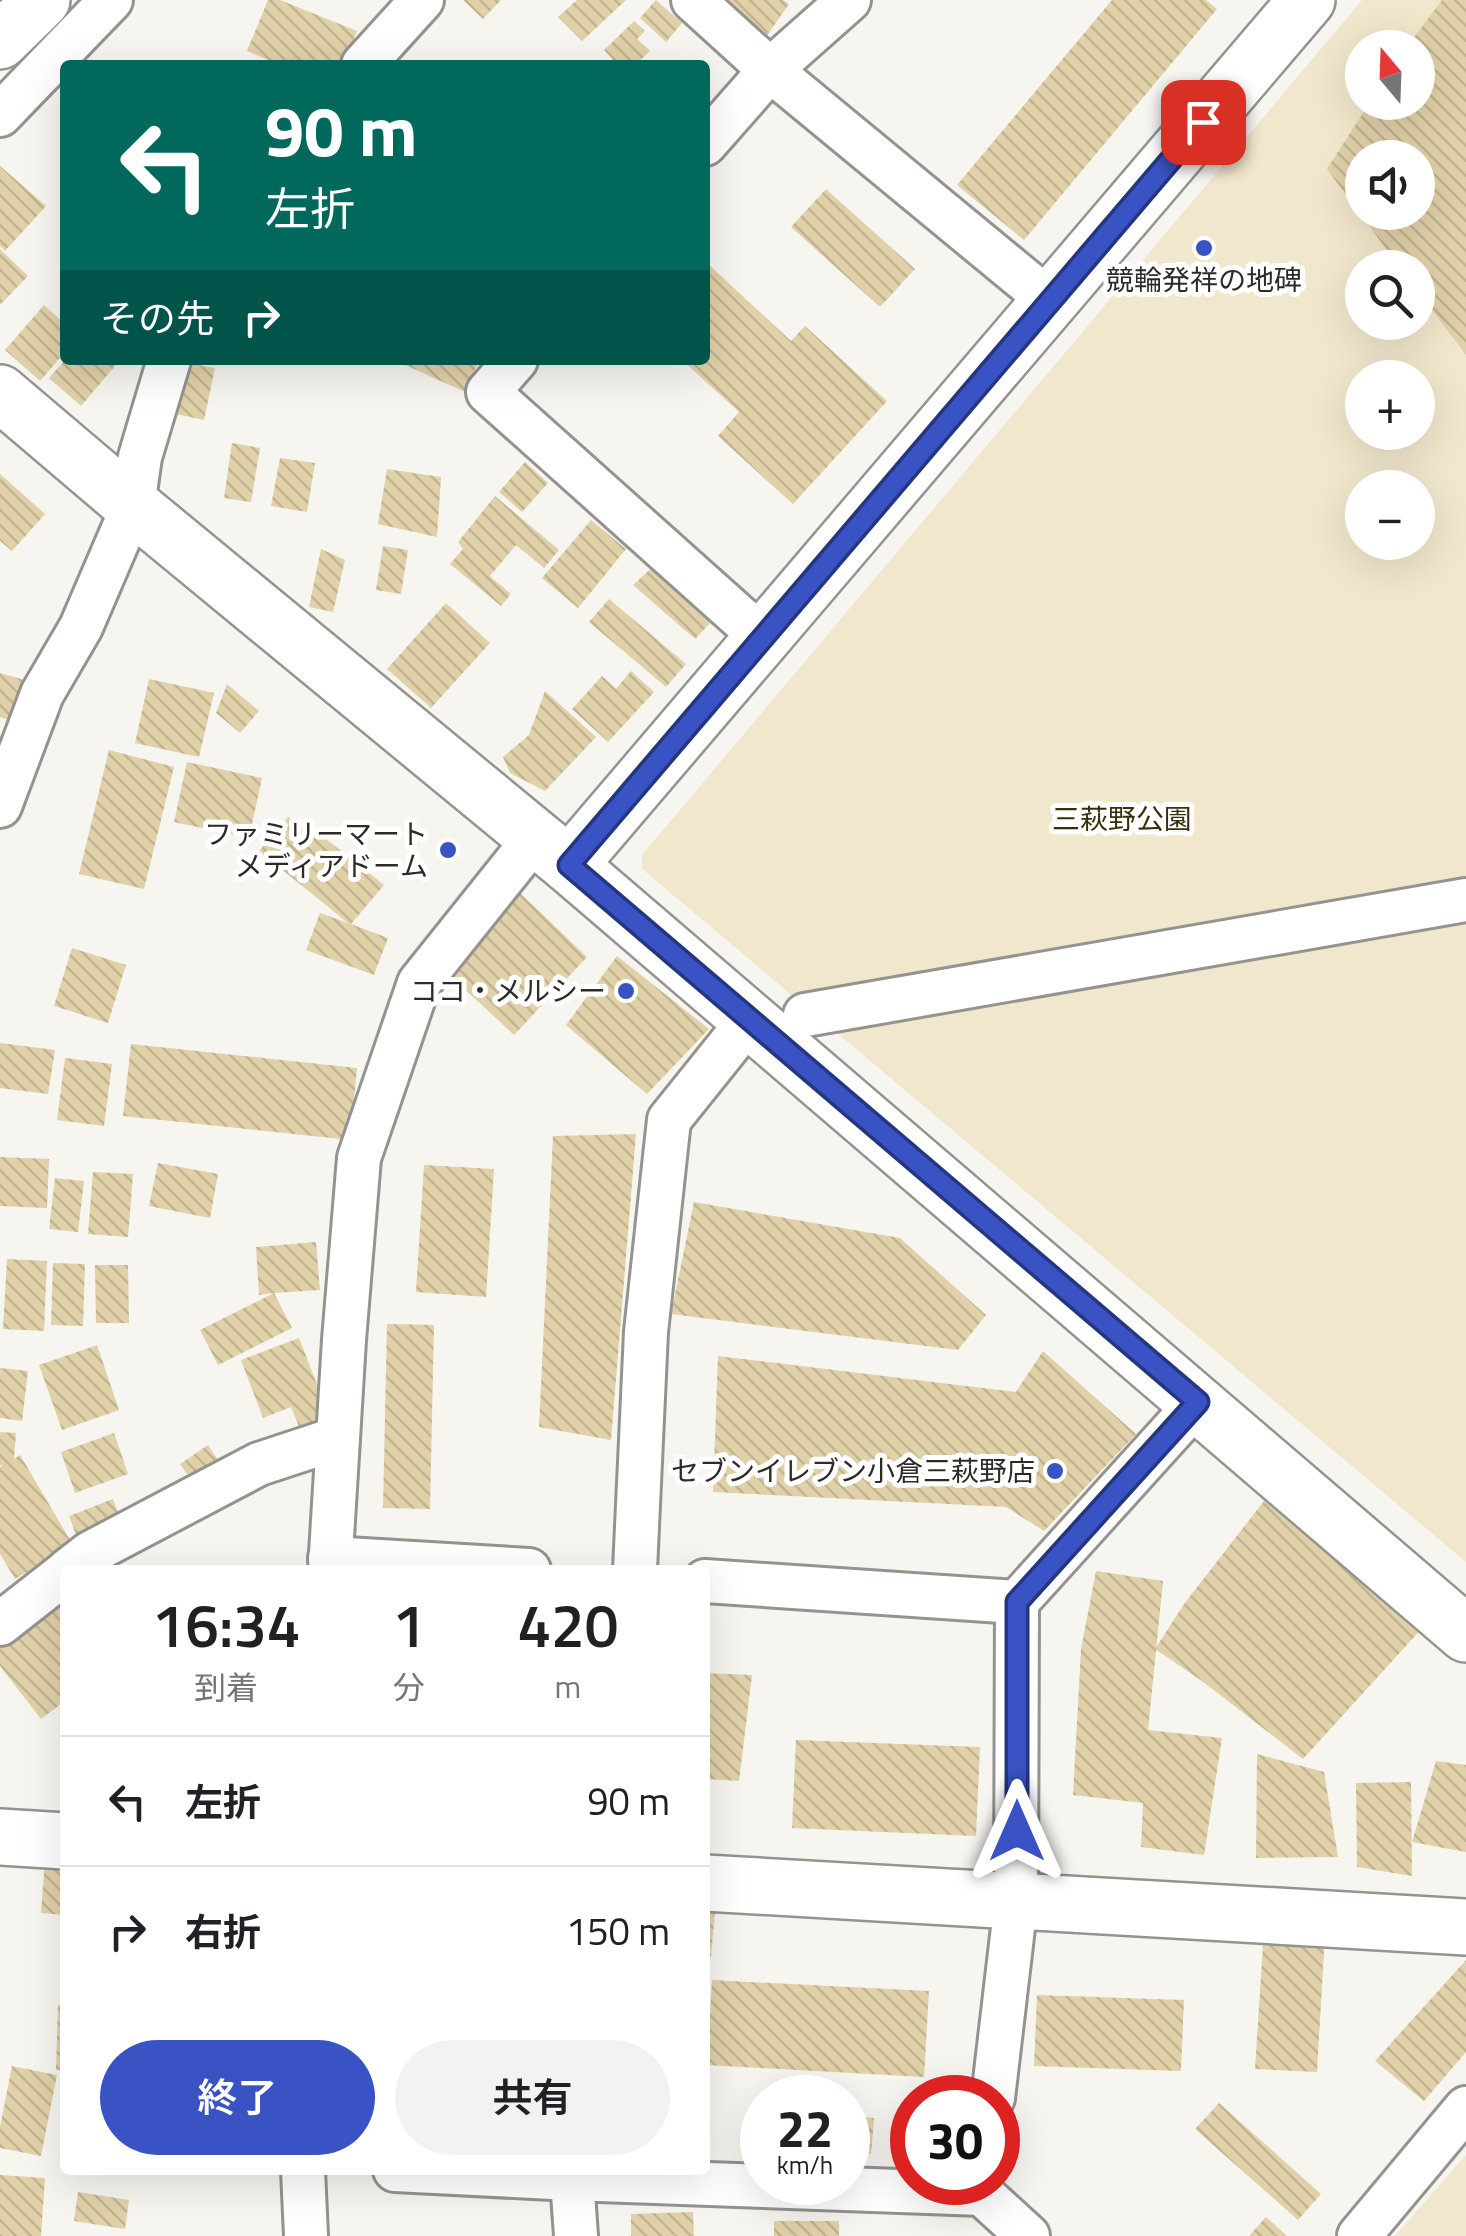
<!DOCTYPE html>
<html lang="ja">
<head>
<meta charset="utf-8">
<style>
	body { margin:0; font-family:"Titillium Web","Noto Sans JP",sans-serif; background:#f2f2f2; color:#202124; height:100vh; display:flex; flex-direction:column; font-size:38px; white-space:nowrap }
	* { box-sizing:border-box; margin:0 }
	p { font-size:32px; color:#757577 }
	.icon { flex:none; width:55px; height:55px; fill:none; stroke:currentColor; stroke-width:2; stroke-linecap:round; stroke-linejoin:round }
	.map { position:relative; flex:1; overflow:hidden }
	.side { position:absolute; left:60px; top:1565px; width:650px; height:610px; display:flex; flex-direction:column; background:#fff; border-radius:10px; box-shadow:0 10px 40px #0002 }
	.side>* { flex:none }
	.guide { position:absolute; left:60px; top:60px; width:650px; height:305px; border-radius:10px; box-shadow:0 10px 40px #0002; background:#00695c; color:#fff; overflow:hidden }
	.needle { width:65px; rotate:341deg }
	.fabs { position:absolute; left:1345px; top:30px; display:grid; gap:20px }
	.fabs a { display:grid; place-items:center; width:90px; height:90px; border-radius:50%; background:#fff; box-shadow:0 10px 40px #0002; font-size:50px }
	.speed { position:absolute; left:740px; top:2075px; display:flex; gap:20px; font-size:50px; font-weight:700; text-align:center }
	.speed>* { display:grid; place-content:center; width:130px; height:130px; border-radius:50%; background:#fff; box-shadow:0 10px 40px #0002; line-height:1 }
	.speed small { font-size:25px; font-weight:400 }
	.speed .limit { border:15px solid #d22; background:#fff; color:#111 }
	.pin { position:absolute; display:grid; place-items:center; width:85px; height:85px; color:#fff; margin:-42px; border-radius:20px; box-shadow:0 5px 15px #0006 }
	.me { position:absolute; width:110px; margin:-55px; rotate:0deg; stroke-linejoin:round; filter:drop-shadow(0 0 8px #0008) }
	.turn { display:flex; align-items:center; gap:35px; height:210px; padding:0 40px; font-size:45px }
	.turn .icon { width:130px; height:130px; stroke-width:2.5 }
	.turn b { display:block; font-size:70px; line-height:85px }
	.then { display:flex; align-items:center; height:95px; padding:0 40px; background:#0003; gap:20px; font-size:38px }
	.eta { display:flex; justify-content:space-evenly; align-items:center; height:170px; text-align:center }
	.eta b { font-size:60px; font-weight:600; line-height:70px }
	.primary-button { display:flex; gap:20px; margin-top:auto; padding:20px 40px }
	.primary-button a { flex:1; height:115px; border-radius:60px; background:#3953c5; color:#fff; font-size:40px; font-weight:600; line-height:115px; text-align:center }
	.primary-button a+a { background:#f2f2f2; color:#202124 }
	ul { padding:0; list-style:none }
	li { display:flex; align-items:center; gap:30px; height:130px; padding:0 40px; border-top:2px solid #e0e0e0 }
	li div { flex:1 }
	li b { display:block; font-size:38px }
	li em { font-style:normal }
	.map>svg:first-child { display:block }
	.green { fill:#f1e7cc; fill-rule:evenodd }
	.building { fill:url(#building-back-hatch); fill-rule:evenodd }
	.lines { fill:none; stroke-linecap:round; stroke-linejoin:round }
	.street-casing { stroke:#94938f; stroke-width:48 }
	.secondary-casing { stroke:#94938f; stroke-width:60 }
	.highway-casing { stroke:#94938f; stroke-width:60 }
	.street { stroke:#fff; stroke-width:42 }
	.secondary { stroke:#fff; stroke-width:55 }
	.highway { stroke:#fff; stroke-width:55 }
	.route-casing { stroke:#253680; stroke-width:25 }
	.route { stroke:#3953c5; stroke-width:18 }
	.poi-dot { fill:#3953c5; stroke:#fff; stroke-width:4 }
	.labels { text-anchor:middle; stroke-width:10; stroke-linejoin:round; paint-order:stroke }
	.poi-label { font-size:28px; fill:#2c2b29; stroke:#fff; text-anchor:end }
	.park-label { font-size:28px; fill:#392e0c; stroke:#fff }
</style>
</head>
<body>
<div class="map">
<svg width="1466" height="2236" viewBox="0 0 1466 2236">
	<defs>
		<pattern id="building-back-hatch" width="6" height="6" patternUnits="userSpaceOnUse" patternTransform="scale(2.5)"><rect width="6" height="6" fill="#e1d1a9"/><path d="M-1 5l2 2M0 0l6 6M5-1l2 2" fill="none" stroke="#c1b491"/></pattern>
	</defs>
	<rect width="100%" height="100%" fill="#f6f5f0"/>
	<g class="green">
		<path d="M1362,0H1466V1562L642,869V855ZM1362,48H1418V102H1362ZM1362,158H1418V212H1362ZM1362,268H1418V322H1362ZM1362,378H1418V432H1362ZM1362,488H1418V542H1362Z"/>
		<polygon points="1466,2155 1466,2236 1395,2236"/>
	</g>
	<g class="building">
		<polygon points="268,0 280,0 357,31 343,65 281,65 247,51"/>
		<polygon points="463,0 501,0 483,19"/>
		<polygon points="577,0 626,0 582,41 558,17"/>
		<polygon points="656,0 682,23 666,42 640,18"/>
		<polygon points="726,0 783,0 789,4 766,37 722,7"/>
		<polygon points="1112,0 1206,0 1217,9 1024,240 957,185"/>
		<path d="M1442,0H1466V355L1418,291V268H1400L1327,169L1370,102H1418V48H1406ZM1362,158H1418V212H1362Z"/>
		<polygon points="634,21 645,31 637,39 650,51 635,65 618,65 604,50"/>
		<polygon points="0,166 46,206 5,251 0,246"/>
		<polygon points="826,189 915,269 880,307 791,227"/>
		<polygon points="0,249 28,276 0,305"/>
		<polygon points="705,261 791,341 805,326 887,401 793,504 718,436 739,412 682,360 705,360"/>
		<polygon points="44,305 65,324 65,352 40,381 5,350"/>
		<polygon points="65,360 120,360 81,406 49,378"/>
		<polygon points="171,360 215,368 204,420 161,411"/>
		<polygon points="394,360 479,360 465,392"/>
		<polygon points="232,443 260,448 251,502 224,498"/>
		<polygon points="280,458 315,463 307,512 271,506"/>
		<polygon points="525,462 548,483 522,512 499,492"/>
		<polygon points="387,469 441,477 437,537 378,524"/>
		<polygon points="0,474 45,514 12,551 0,541"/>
		<polygon points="495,496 559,550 544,568 516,545 490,576 511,594 501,606 450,564 463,549 458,542"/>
		<polygon points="591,520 626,549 578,608 542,578"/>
		<polygon points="383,546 408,550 401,594 376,590"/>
		<polygon points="321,549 345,560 333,612 309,607"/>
		<polygon points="657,563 717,616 695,639 633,585"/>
		<polygon points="609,599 686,664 666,687 589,622"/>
		<polygon points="446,603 490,643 431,708 387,669"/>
		<polygon points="631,671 654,692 608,742 572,709 602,676 616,689"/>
		<polygon points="0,673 31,682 18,723 0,717"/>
		<polygon points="149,679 214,693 199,757 135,743"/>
		<polygon points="227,684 259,711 240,733 216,713"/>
		<polygon points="545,691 596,737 545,791 510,773 503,757 529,735"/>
		<polygon points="109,750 174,767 144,889 79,874"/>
		<polygon points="187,762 262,778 249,838 174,822"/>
		<polygon points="288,817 308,833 317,832 384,885 351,924 388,938 374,975 306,950 320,913 348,923 259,851"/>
		<polygon points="515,888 587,957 514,1035 451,976"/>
		<polygon points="72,948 126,965 108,1023 54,1006"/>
		<polygon points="617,956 709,1029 647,1094 566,1025"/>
		<polygon points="0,1043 55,1050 48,1094 0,1088"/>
		<polygon points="131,1044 357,1068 350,1140 123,1116"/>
		<polygon points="65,1058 112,1064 104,1126 57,1120"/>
		<polygon points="636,1134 611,1440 539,1427 553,1136"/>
		<polygon points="0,1157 49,1159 47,1208 0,1206"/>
		<polygon points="158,1163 218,1174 210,1218 149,1206"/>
		<polygon points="424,1165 494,1169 486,1297 416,1292"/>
		<polygon points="93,1172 133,1174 128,1237 88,1234"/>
		<polygon points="55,1178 84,1181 78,1232 49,1229"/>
		<polygon points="694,1202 900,1238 986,1315 958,1350 671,1314"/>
		<polygon points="316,1242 320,1290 274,1293 292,1328 218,1365 200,1330 274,1293 259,1295 256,1247"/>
		<polygon points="7,1259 47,1261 44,1331 3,1329"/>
		<polygon points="53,1263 85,1264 83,1326 51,1325"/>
		<polygon points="95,1265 128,1265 129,1323 96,1323"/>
		<polygon points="387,1324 434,1325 430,1509 383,1508"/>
		<polygon points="299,1338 332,1423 302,1434 291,1407 263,1418 241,1360"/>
		<polygon points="97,1345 119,1410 62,1430 39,1365"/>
		<polygon points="1043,1351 1136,1434 1044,1531 1006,1507 713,1492 718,1356 1016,1392"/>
		<polygon points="0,1368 28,1371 22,1421 0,1418"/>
		<polygon points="0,1432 16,1433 14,1459 20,1455 73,1545 15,1579 0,1554 0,1467 3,1465 0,1465"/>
		<polygon points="114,1433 128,1474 75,1493 61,1452"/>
		<polygon points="208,1445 218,1460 191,1479 180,1464"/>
		<polygon points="1271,1492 1425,1625 1303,1759 1202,1681 1155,1649 1184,1604"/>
		<polygon points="113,1499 123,1526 79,1543 69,1516"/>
		<polygon points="1096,1571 1163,1581 1148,1730 1222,1738 1204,1855 1141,1847 1143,1803 1073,1795 1081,1649"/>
		<polygon points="65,1588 65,1701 41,1719 0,1666 0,1638"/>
		<polygon points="705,1673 752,1675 739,1781 705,1779"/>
		<polygon points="796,1740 980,1747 976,1836 792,1828"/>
		<polygon points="1257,1754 1324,1772 1338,1857 1256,1858"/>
		<polygon points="1436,1761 1466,1765 1466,1852 1412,1842"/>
		<polygon points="1411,1782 1412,1876 1357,1867 1356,1783"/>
		<polygon points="48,1819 65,1821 65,1915 41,1913"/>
		<polygon points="705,1875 718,1876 711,1957 705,1957"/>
		<polygon points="1264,1930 1325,1934 1317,2072 1255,2069"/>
		<polygon points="1466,1960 1466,2052 1424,2101 1375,2061"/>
		<polygon points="712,1980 929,1991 924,2077 707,2065"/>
		<polygon points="1037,1995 1184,2000 1181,2071 1034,2066"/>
		<polygon points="58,2005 65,2005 65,2070 56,2070"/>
		<polygon points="12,2066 57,2075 41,2156 0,2148 0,2127"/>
		<polygon points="1219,2103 1321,2194 1298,2220 1195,2129"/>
		<polygon points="848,2115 874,2118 871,2154 848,2152"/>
		<polygon points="0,2175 45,2178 41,2236 0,2236"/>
		<polygon points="78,2192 129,2200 125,2229 74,2221"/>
		<polygon points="693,2212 694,2236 631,2236 631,2214"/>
		<polygon points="1266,2217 1287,2236 1249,2236"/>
		<rect x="774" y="2221" width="65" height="15"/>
	</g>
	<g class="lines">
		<defs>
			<g id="street">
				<polyline points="693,0 770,70 1050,301"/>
				<polyline points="363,65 422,0"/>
				<polyline points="0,115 111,0"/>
				<polyline points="705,144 770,70 849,0"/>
				<polyline points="516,360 488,392 763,638"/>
				<polyline points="0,806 42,694 81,627 133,506 140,457 169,360"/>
				<polyline points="805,1015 1466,900"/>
				<polyline points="330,1558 529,1570"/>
				<polyline points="68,1570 90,1553 259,1464 338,1438"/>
				<polyline points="330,1570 344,1340 359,1158 419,983 535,838"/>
				<polyline points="635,1570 646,1332 669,1120 750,1019"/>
				<polyline points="705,1581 1017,1602"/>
				<polyline points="0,1624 65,1573"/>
				<polyline points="993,2098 1016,1902 1017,1602 1198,1402"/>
				<polyline points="303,2170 306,2236"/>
				<polyline points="395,2170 572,2179 982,2194 1028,2236"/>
				<polyline points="572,2179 576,2236"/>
				<polyline points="1359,2236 1466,2108"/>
			</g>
			<g id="secondary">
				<polyline points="0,393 133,506 569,865 1466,1634"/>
				<polyline points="569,865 1307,0"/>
				<polyline points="0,1837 65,1841"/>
				<polyline points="705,1883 1466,1927"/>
			</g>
			<polyline id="highway" points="0,41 42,0"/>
		</defs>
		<use href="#street" class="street-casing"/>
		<use href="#secondary" class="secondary-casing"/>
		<use href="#highway" class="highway-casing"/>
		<use href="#street" class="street"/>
		<use href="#secondary" class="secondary"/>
		<use href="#highway" class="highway"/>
	</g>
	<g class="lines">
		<defs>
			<polyline id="route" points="1017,1831 1017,1602 1198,1402 569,865 1203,122"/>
		</defs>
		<use href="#route" class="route-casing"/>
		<use href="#route" class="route"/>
	</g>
	<g class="poi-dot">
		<circle cx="1204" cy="248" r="10"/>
		<circle cx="448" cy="850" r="10"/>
		<circle cx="626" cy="991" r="10"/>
		<circle cx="1055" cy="1471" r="10"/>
	</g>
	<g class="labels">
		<g class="poi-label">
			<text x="1204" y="290" text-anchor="middle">競輪発祥の地碑</text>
			<text x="428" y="844">ファミリーマート<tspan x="428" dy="32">メディアドーム</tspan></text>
			<text x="606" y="1001">ココ・メルシー</text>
			<text x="1035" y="1481">セブンイレブン小倉三萩野店</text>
		</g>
		<g class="park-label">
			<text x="1122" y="829">三萩野公園</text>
		</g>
	</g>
</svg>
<div class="fabs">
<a><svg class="needle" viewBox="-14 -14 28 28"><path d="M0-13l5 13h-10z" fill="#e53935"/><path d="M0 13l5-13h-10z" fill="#757577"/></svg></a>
<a><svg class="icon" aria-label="sound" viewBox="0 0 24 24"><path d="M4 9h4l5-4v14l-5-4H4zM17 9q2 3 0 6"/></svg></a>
<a><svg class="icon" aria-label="search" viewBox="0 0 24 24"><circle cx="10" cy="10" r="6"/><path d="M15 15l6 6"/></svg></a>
<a>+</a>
<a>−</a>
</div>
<div class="speed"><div>22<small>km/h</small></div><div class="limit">30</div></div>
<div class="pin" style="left:1203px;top:122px;background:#d93025"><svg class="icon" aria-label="arrive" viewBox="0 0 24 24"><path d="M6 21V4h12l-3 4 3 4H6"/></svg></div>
<svg class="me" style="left:1017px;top:1831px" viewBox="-20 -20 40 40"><path d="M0-17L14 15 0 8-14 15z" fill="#3953c5" stroke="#fff" stroke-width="4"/></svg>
<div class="guide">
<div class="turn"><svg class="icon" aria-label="left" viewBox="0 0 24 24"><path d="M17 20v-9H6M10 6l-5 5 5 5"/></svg><div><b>90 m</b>左折</div></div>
<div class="then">その先<svg class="icon" aria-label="right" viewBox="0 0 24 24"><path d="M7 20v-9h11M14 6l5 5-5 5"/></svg></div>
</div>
<section class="side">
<div class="eta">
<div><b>16:34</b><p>到着</p></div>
<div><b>1</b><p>分</p></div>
<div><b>420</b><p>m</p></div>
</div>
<ul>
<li><svg class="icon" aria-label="left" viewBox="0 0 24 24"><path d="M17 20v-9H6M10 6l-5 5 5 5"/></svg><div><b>左折</b></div><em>90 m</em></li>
<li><svg class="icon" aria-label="right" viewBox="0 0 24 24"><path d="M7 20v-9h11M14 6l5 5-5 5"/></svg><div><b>右折</b></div><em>150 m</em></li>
</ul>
<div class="primary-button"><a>終了</a><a>共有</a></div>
</section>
</div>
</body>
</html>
